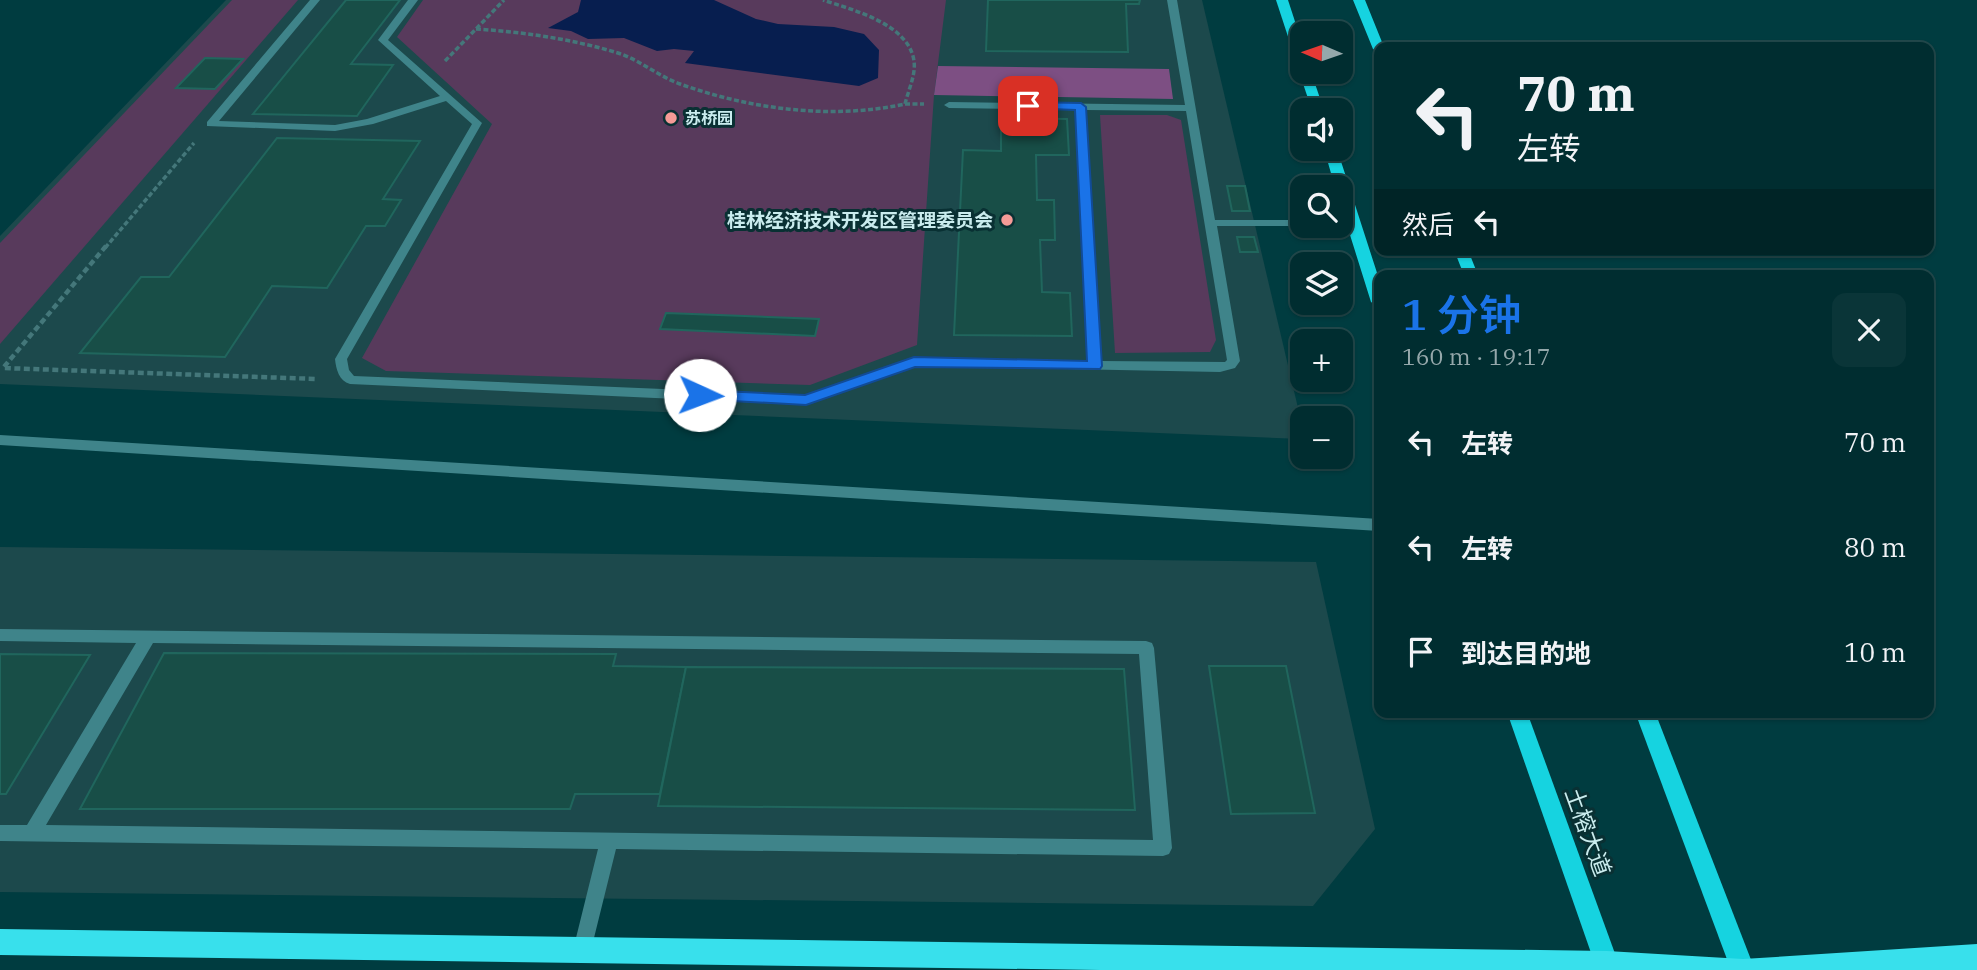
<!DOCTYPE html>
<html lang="zh">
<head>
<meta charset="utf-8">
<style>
	body { margin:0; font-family:"IBM Plex Serif","Noto Sans SC",serif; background:#0a3538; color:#f1f3f6; height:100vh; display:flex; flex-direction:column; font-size:26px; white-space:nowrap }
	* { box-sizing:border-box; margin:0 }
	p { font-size:23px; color:#95a8ab }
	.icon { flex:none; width:38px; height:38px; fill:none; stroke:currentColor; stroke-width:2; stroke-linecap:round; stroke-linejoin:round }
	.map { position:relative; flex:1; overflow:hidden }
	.drawer { position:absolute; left:1374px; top:270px; width:560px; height:448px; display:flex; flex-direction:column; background:#002d30; border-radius:14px; box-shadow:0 2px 5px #0004,0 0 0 2px #22494c }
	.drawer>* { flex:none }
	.guide { position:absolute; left:1374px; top:42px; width:560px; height:214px; border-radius:14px; box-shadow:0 2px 5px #0004,0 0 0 2px #22494c; background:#002d30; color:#f1f3f6; overflow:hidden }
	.needle { width:46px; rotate:272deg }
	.fabs { position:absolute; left:1290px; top:21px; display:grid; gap:14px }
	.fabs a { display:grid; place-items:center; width:63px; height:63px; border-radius:14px; background:#002d30; box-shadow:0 2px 5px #0004,0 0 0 2px #22494c; font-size:35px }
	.pin { position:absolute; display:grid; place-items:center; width:60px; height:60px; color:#fff; margin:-30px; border-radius:14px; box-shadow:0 4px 10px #0006 }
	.me { position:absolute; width:77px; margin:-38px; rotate:92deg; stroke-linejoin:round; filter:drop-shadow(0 0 5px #0008) }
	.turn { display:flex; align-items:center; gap:24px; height:147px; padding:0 28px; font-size:32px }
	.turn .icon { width:91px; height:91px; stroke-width:2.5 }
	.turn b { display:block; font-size:49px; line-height:60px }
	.then { display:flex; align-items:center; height:66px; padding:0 28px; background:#0003; gap:14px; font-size:26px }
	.round { display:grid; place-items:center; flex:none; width:74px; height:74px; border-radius:14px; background:#0a3538 }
	.overview { display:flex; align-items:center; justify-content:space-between; height:119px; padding:0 28px }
	h1 { font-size:42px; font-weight:600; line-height:52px; color:#1a73e8 }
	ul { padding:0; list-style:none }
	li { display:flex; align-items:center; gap:21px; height:105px; padding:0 28px }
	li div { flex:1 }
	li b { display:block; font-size:26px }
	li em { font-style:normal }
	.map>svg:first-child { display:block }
	.built { fill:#1c494c }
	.green { fill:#583a5c }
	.forest { fill:#7d4f83 }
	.water { fill:#071e4f }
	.building { fill:#184e47; stroke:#20665d; stroke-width:2 }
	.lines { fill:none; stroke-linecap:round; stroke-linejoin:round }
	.path-far1 { stroke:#44777a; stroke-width:3.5; stroke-dasharray:5 2.5; stroke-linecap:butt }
	.path { stroke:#44777a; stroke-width:4.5; stroke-dasharray:6 3.5; stroke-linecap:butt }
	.service { fill:#3f848a; fill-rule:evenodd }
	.minor { fill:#3f848a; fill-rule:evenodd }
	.primary { fill:#16d3e0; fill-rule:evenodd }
	.trunk { fill:#38e0ec; fill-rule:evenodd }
	.route { fill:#1a73e8; stroke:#114b97; stroke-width:2 }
	.poi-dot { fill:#f59b97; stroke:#093033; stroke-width:2.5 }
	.labels { text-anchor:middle; stroke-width:6; stroke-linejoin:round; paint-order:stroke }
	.far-poi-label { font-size:16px; font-weight:bold; fill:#caecee; stroke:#093033; text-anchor:start }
	.poi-label { font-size:19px; font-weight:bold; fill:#caecee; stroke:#093033; text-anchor:end }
	.near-street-label { font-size:23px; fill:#caecee; stroke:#093033 }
</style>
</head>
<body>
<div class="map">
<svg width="1977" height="970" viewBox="0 0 1977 970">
	<rect width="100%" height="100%" fill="#003c40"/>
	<g class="built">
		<polygon points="226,0 1202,0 1302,425 1302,439 0,384 0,236"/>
		<polygon points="0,547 1316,562 1375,829 1313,906 0,892"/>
	</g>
	<g class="green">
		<polygon points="232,0 298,0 0,344 0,243"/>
		<polygon points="423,0 946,0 934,95 917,345 810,385 386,371 362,358 492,124 397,37"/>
		<polygon points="1100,115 1167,115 1181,120 1216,340 1210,352 1115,353"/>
	</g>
	<polygon class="forest" points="938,66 1169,69 1173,99 934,95"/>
	<polygon class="water" points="581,0 714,0 756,19 778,24 834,27 864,34 879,50 878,78 859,86 685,63 694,51 674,49 657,51 624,38 588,39 571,31 548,28 578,12"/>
	<g class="building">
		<polygon points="346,0 400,0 351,64 393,65 357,116 253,114"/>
		<polygon points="988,0 1140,0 1139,4 1126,4 1128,52 986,51"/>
		<polygon points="205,58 243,59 215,89 176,88"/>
		<polygon points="1001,118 1067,119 1069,155 1036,155 1037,200 1054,200 1055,240 1040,240 1042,292 1070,293 1072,336 954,335 963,150 1001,151"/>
		<polygon points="277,138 420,141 383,199 401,200 385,226 366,226 327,288 272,286 225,357 80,353 141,277 169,277"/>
		<polygon points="1227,186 1245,186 1250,211 1232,211"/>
		<polygon points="1237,237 1254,237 1258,252 1240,252"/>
		<polygon points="666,313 819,319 815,336 660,329"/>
		<polygon points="164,653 616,654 613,666 686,667 660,794 575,794 570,809 80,809"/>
		<polygon points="0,654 90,655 6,794 0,794"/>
		<polygon points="1209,666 1286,666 1315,813 1231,814"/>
		<polygon points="686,667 1124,669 1135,810 658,806"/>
	</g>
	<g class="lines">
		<g class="path-far1">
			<path d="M476,29C523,32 572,39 618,53C640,60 658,76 680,84C750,109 831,120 905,104C908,91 916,75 914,61C909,24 853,10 823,0"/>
			<polyline points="445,61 504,0"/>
			<polyline points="905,104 924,104"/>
			<polyline points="105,248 194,143"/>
		</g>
		<polyline class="path" points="106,246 3,368 317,379"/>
		<g class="service">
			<path d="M310,0H320L219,121L335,125L367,119L440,96L378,40L408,0H418L388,40L482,123L347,359L349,370L354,376L805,395L913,358L1087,361L1076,110L949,108L944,105L949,102L1185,105L1167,0H1177L1215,220H1302V226H1305H1217L1240,361L1235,368L1220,372L914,366L806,405L350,384C339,381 336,369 335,359L472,124L446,101L373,124L335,131L207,126V122ZM1086,110L1186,111L1227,360L1225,362L1100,361Z"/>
			<path d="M0,629L1146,641L1152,643L1154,648L1172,848L1169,854L1163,856L616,849L591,950L589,957L582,959L575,957L573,950L598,849L0,841V825H27L136,643L0,641ZM153,643L1139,654L1153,840L46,825Z"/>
		</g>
		<polygon class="minor" points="0,435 1379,519 1379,531 0,445"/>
		<g class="primary">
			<polygon points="1276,0 1288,0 1302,43 1302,65 1296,61"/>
			<polygon points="1353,0 1365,0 1384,47 1379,47 1379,53 1373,49"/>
			<polygon points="1301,69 1311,72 1324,110 1312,110 1299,72"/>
			<polygon points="1324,149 1337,149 1379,279 1379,307 1371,302 1340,203 1340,187 1335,187"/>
			<polygon points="1454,250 1468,250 1478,275 1464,275"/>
			<polygon points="1507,712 1527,712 1621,970 1597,970"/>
			<polygon points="1635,712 1655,712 1755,970 1731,970"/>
		</g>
		<polygon class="trunk" points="0,929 1607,951 1743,959 1977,944 1977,970 1100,970 0,955"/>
	</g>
	<polygon class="route" points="1028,102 1081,103 1086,107 1102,366 1100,369 915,367 806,405 695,399 693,395 695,392 700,390 805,395 914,357 1087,361 1075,110 1024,108 1022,106"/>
	<g class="poi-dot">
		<circle cx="671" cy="118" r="7"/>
		<circle cx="1007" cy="220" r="7"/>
	</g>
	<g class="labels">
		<g class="far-poi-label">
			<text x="685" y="124">苏桥园</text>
		</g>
		<g class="poi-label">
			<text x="993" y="227">桂林经济技术开发区管理委员会</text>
		</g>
		<g class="near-street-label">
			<text transform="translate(1588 832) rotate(70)" y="8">土榕大道</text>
		</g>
	</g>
</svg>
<div class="fabs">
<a><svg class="needle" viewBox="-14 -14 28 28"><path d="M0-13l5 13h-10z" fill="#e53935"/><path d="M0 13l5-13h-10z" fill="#95a8ab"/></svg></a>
<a><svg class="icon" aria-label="sound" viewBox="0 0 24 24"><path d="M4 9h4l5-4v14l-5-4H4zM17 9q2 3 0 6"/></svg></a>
<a><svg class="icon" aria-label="search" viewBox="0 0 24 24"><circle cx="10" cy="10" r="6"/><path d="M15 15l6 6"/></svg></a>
<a><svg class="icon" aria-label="layers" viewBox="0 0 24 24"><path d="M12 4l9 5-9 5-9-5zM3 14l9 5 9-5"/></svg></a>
<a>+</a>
<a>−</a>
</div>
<div class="pin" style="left:1028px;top:106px;background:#d93025"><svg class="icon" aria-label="arrive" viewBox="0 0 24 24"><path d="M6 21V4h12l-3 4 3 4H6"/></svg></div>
<svg class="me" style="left:700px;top:395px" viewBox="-20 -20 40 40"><circle r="19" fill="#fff"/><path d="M0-13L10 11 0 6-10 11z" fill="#1a73e8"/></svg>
<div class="guide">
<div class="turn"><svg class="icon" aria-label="left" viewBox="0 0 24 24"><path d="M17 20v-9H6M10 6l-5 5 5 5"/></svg><div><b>70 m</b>左转</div></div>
<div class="then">然后<svg class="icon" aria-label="left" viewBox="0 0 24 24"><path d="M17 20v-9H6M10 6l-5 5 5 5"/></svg></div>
</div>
<section class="drawer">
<div class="overview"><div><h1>1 分钟</h1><p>160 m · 19:17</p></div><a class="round"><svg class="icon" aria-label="close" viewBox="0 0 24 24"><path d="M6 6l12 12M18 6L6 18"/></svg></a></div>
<ul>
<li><svg class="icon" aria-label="left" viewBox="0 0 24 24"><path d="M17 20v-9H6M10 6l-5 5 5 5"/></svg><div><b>左转</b></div><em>70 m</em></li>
<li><svg class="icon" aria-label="left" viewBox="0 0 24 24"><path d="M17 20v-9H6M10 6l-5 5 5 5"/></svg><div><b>左转</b></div><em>80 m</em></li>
<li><svg class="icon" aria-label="arrive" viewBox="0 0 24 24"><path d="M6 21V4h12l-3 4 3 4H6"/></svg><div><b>到达目的地</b></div><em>10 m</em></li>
</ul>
</section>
</div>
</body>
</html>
